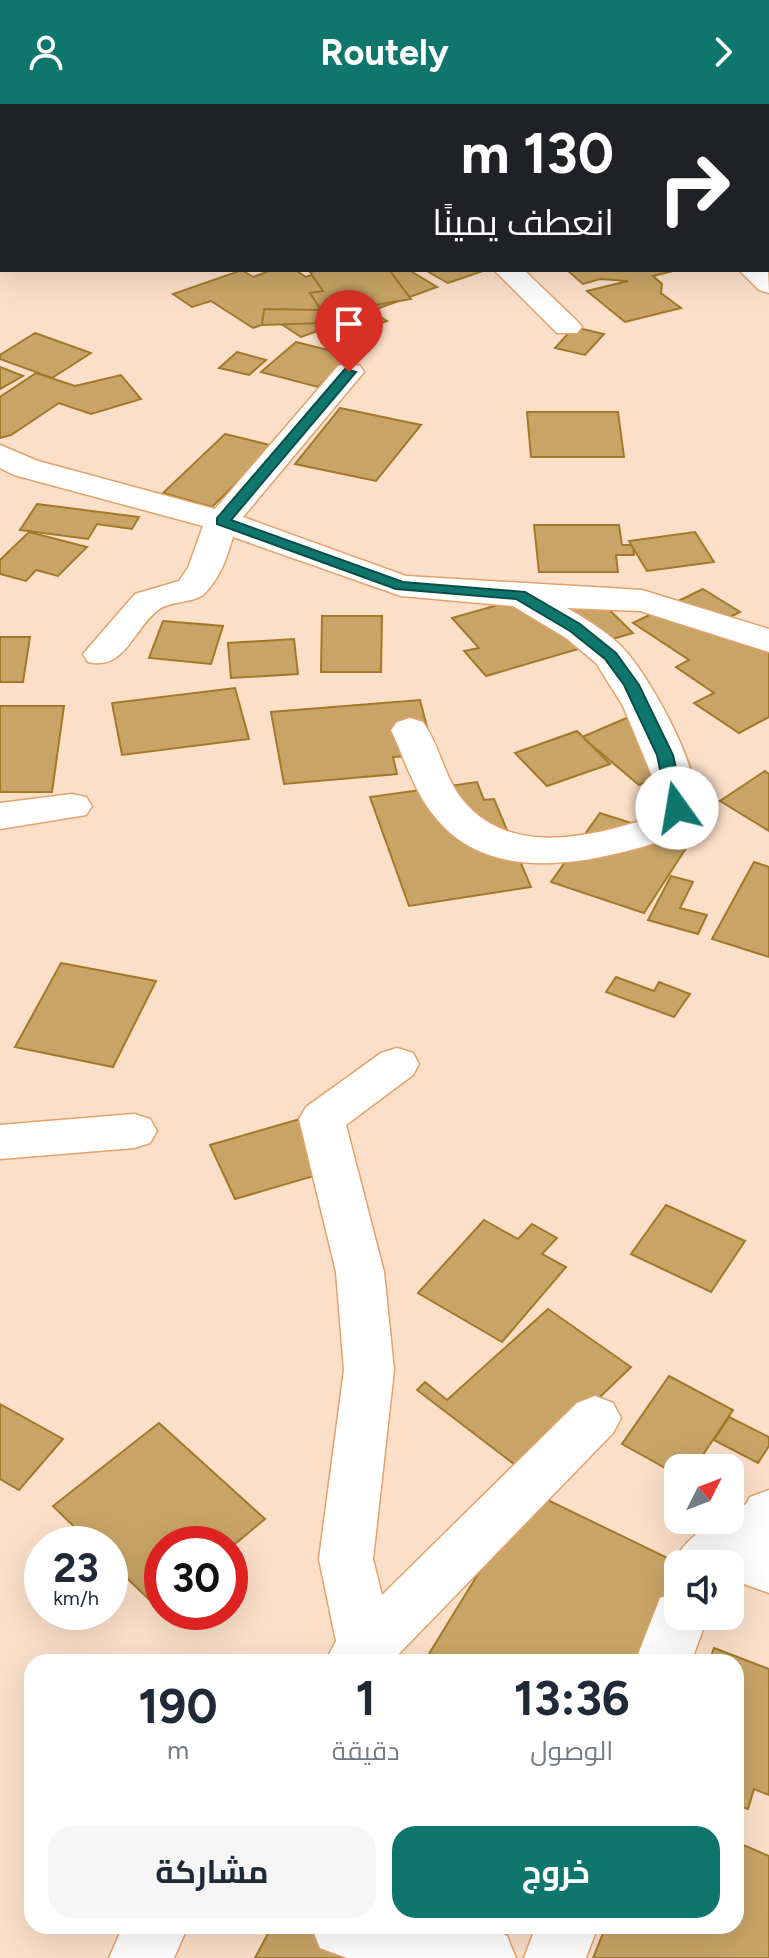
<!DOCTYPE html>
<html lang="ar">
<head>
<meta charset="utf-8">
<style>
	body { margin:0; font-family:Figtree,Cairo,sans-serif; background:#f6f6f7; color:#1f2937; direction:rtl; height:100vh; display:flex; flex-direction:column; font-size:30px; white-space:nowrap }
	* { box-sizing:border-box; margin:0 }
	p { font-size:26px; color:#747a83 }
	.icon { flex:none; width:44px; height:44px; fill:none; stroke:currentColor; stroke-width:2; stroke-linecap:round; stroke-linejoin:round }
	.map { position:relative; flex:1; overflow:hidden; direction:ltr }
	.panel { position:absolute; left:24px; top:1550px; width:720px; height:280px; display:flex; flex-direction:column; background:#fff; border-radius:24px; box-shadow:0 8px 32px #0002; direction:rtl }
	.panel>* { flex:none }
	.top-card { position:absolute; left:0px; top:0px; width:770px; height:168px; box-shadow:0 8px 32px #0002; direction:rtl; background:#202124; color:#fff; overflow:hidden }
	.needle { width:52px; rotate:48deg }
	.tools { position:absolute; left:664px; top:1350px; display:grid; gap:16px }
	.tools a { display:grid; place-items:center; width:80px; height:80px; border-radius:16px; background:#fff; box-shadow:0 8px 32px #0002; font-size:40px }
	.speed { position:absolute; left:24px; top:1422px; display:flex; gap:16px; font-size:40px; font-weight:700; text-align:center }
	.speed>* { display:grid; place-content:center; width:104px; height:104px; border-radius:50%; background:#fff; box-shadow:0 8px 32px #0002; line-height:1 }
	.speed small { font-size:20px; font-weight:400 }
	.speed .limit { border:12px solid #d22; background:#fff; color:#111 }
	.pin { position:absolute; display:grid; place-items:center; width:68px; height:68px; color:#fff; margin:-82px -34px; border-radius:50% 50% 50% 0; rotate:-45deg; box-shadow:0 0 8px #0007 }
	.pin .icon { rotate:45deg }
	.me { position:absolute; width:88px; margin:-44px; rotate:347deg; stroke-linejoin:round; filter:drop-shadow(0 0 6px #0008) }
	.turn { display:flex; align-items:center; gap:28px; height:168px; padding:0 24px; font-size:36px }
	.turn .icon { width:104px; height:104px; stroke-width:2.5 }
	.turn b { display:block; font-size:56px; line-height:68px }
	.eta { display:flex; justify-content:space-evenly; align-items:center; height:136px; text-align:center }
	.eta b { font-size:48px; font-weight:700; line-height:56px }
	.button { display:flex; gap:16px; margin-top:auto; padding:16px 24px }
	.button a { flex:1; height:92px; border-radius:24px; background:#0f766e; color:#fff; font-size:32px; font-weight:700; line-height:92px; text-align:center }
	.button a+a { background:#f6f6f7; color:#1f2937 }
	header { display:flex; justify-content:space-between; align-items:center; height:104px; padding:0 24px; background:#0f766e; color:#fff; font-size:36px; font-weight:700 }
	.map>svg:first-child { display:block }
	.building { fill:#c8a567; stroke:#a27929; stroke-width:2 }
	.lines { fill:none; stroke-linecap:round; stroke-linejoin:round }
	.minor-casing { stroke:#e4a26a; stroke-width:3 }
	.minor { fill:#fff; fill-rule:evenodd }
	.route { fill:#0f766e; stroke:#0a4d48; stroke-width:2 }
</style>
</head>
<body>
<header><svg class="icon" aria-label="forward" viewBox="0 0 24 24"><path d="M9 5l7 7-7 7"/></svg>Routely<svg class="icon" aria-label="person" viewBox="0 0 24 24"><circle cx="12" cy="8" r="4"/><path d="M4 21q1-7 8-7t8 7"/></svg></header>
<div class="map">
<svg width="769" height="1854" viewBox="0 0 769 1854">
	<rect width="100%" height="100%" fill="#fbdfc9"/>
	<g class="building">
		<polygon points="242,166 253,173 272,166 295,166 306,173 326,166 409,166 437,183 371,207 387,217 352,230 337,220 301,233 275,216 253,224 211,197 192,203 173,190"/>
		<polygon points="321,166 389,166 411,195 345,206 353,218 262,221 264,205 321,206 310,189 323,187 310,168"/>
		<polygon points="425,166 486,166 448,179"/>
		<polygon points="567,166 677,166 653,172 662,180 661,189 681,204 625,218 587,187 628,177 600,175 583,180"/>
		<polygon points="574,223 604,230 585,251 555,244"/>
		<polygon points="35,229 91,249 52,274 0,255 0,251"/>
		<polygon points="296,238 352,252 318,283 261,268"/>
		<polygon points="237,248 266,256 249,271 219,264"/>
		<polygon points="0,263 23,272 0,285"/>
		<polygon points="36,269 75,282 121,271 141,295 91,310 59,299 11,331 0,334 0,293"/>
		<polygon points="340,304 421,321 376,377 295,360"/>
		<polygon points="527,308 618,308 624,353 531,353"/>
		<polygon points="225,330 274,342 212,403 163,389"/>
		<polygon points="37,400 139,413 132,425 97,420 88,435 20,426"/>
		<polygon points="534,421 619,421 622,441 633,441 634,451 616,451 618,468 539,468"/>
		<polygon points="29,428 87,443 58,472 36,466 26,477 0,470 0,456"/>
		<polygon points="695,428 714,458 647,467 629,437"/>
		<polygon points="565,482 593,490 633,529 486,572 464,547 479,544 452,514"/>
		<polygon points="703,485 740,508 728,514 769,539 769,613 739,629 694,599 714,589 676,563 689,556 633,519"/>
		<polygon points="322,512 382,512 381,568 321,568"/>
		<polygon points="163,517 223,522 211,560 149,554"/>
		<polygon points="0,533 30,533 23,578 0,578"/>
		<polygon points="294,535 298,570 231,574 228,539"/>
		<polygon points="235,584 249,635 122,651 112,599"/>
		<polygon points="420,596 434,650 393,653 397,670 284,680 271,608"/>
		<polygon points="0,602 64,602 52,688 0,688"/>
		<polygon points="629,613 686,660 639,681 582,633"/>
		<polygon points="577,627 610,660 547,682 515,649"/>
		<polygon points="765,667 769,670 769,727 720,697"/>
		<polygon points="477,678 484,696 494,695 531,783 409,802 370,693"/>
		<polygon points="600,709 690,738 644,809 551,778"/>
		<polygon points="754,758 769,763 769,853 712,835"/>
		<polygon points="671,772 693,778 680,804 707,811 698,830 648,816"/>
		<polygon points="61,859 156,877 113,963 15,943"/>
		<polygon points="616,873 654,887 659,878 690,890 674,913 606,888"/>
		<polygon points="307,1013 334,1066 235,1095 210,1041"/>
		<polygon points="666,1101 745,1137 711,1188 631,1150"/>
		<polygon points="484,1116 518,1135 532,1120 557,1134 542,1150 566,1163 502,1238 418,1189"/>
		<polygon points="548,1205 631,1263 523,1367 417,1286 425,1278 447,1296"/>
		<polygon points="669,1272 733,1306 694,1364 678,1364 678,1371 622,1340"/>
		<polygon points="0,1300 63,1335 19,1386 0,1375"/>
		<polygon points="729,1313 769,1333 769,1342 758,1359 714,1336"/>
		<polygon points="159,1319 265,1415 230,1444 230,1440 162,1440 162,1501 158,1504 110,1458 110,1440 92,1440 53,1402"/>
		<polygon points="529,1387 680,1460 678,1502 648,1558 424,1558"/>
		<polygon points="714,1544 769,1565 769,1691 754,1685 748,1705 736,1701 736,1558 709,1558"/>
		<polygon points="736,1738 769,1752 769,1854 593,1854 606,1822 736,1822"/>
		<polygon points="272,1822 465,1822 507,1854 255,1854"/>
	</g>
	<g class="lines">
		<defs>
			<g id="minor">
				<polygon points="533,0 560,0 562,2 535,2"/>
				<polygon points="2,45 2,62 0,63 0,46"/>
				<polygon points="769,74 769,91 768,91 768,74"/>
				<polygon points="768,164 769,189 759,186 739,166"/>
				<polygon points="494,166 524,166 577,217 582,223 577,229 557,229"/>
				<path d="M349,259L360,262L364,268L243,413L406,472L642,486L769,525V548L640,507L567,504C586,515 606,527 622,543C649,571 701,664 696,704C694,713 686,723 681,731C604,756 495,787 435,713C414,688 405,655 391,626L397,618L410,614L423,618C440,642 444,673 462,695C509,754 591,733 653,713L656,692L652,672L623,602L596,559L566,534L513,502L401,492L233,433C227,453 221,473 205,489C194,500 171,496 158,506C133,525 125,567 88,558L83,550L135,490L179,477L188,464L203,422L14,371L0,364V341L38,357L215,405L338,262Z"/>
				<polygon points="72,690 86,693 92,702 86,711 0,725 0,699"/>
				<polygon points="397,944 413,949 419,960 413,971 346,1021 384,1168 394,1266 373,1455 382,1491 577,1299 595,1292 613,1299 621,1314 613,1329 391,1558 325,1558 336,1537 319,1455 344,1266 336,1168 299,1015 306,1003 381,949"/>
				<polygon points="134,1010 150,1015 157,1027 150,1039 134,1044 0,1055 0,1021"/>
				<path d="M769,1386V1489L730,1475V1460H678V1474L672,1460C681,1441 707,1416 730,1416V1411L746,1400L750,1393Z"/>
				<polygon points="678,1488 678,1512 708,1512 691,1558 635,1558 660,1494"/>
				<polygon points="123,1822 188,1822 174,1854 109,1854"/>
				<polygon points="311,1822 488,1822 507,1832 516,1854 347,1854 320,1844"/>
				<polygon points="536,1822 598,1822 586,1854 524,1854"/>
			</g>
		</defs>
		<use href="#minor" class="minor-casing"/>
		<use href="#minor" class="minor"/>
	</g>
	<polygon class="route" points="345,265 356,268 231,416 403,478 525,488 580,520 616,549 639,581 673,651 685,704 682,707 677,709 668,704 657,651 624,581 605,555 570,527 516,495 396,485 217,420 217,414"/>
</svg>
<div class="tools">
<a><svg class="needle" viewBox="-14 -14 28 28"><path d="M0-13l5 13h-10z" fill="#e53935"/><path d="M0 13l5-13h-10z" fill="#747a83"/></svg></a>
<a><svg class="icon" aria-label="sound" viewBox="0 0 24 24"><path d="M4 9h4l5-4v14l-5-4H4zM17 9q2 3 0 6"/></svg></a>
</div>
<div class="speed"><div>23<small>km/h</small></div><div class="limit">30</div></div>
<div class="pin" style="left:349px;top:268px;background:#d93025"><svg class="icon" aria-label="arrive" viewBox="0 0 24 24"><path d="M6 21V4h12l-3 4 3 4H6"/></svg></div>
<svg class="me" style="left:677px;top:704px" viewBox="-20 -20 40 40"><circle r="19" fill="#fff"/><path d="M0-13L10 11 0 6-10 11z" fill="#0f766e"/></svg>
<div class="top-card">
<div class="turn"><svg class="icon" aria-label="right" viewBox="0 0 24 24"><path d="M7 20v-9h11M14 6l5 5-5 5"/></svg><div><b>130 m</b>انعطف يمينًا</div></div>
</div>
<section class="panel">
<div class="eta">
<div><b>13:36</b><p>الوصول</p></div>
<div><b>1</b><p>دقيقة</p></div>
<div><b>190</b><p>m</p></div>
</div>
<div class="button"><a>خروج</a><a>مشاركة</a></div>
</section>
</div>
</body>
</html>
